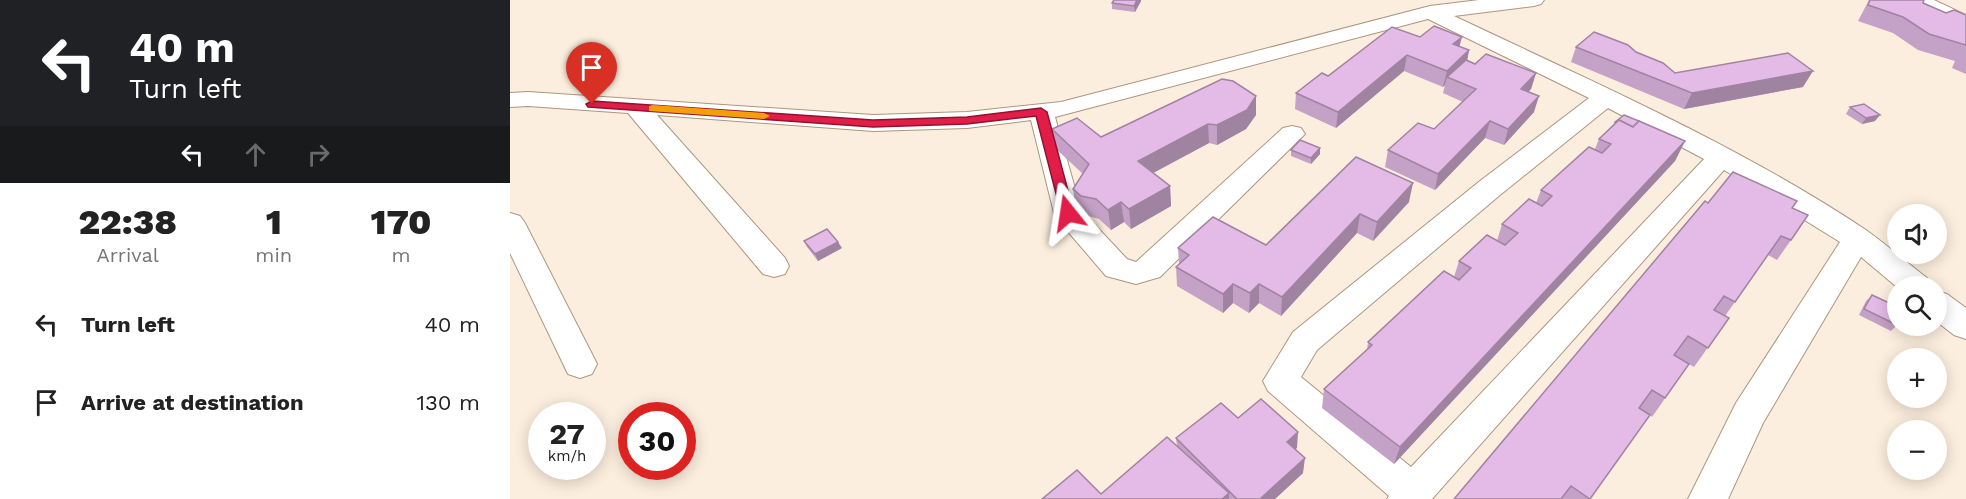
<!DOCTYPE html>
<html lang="en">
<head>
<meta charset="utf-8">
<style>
	body { margin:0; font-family:"Work Sans",sans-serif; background:#f6f6f6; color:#222; height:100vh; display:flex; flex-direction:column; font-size:22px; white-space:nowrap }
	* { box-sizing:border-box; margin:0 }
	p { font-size:20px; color:#767676 }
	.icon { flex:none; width:33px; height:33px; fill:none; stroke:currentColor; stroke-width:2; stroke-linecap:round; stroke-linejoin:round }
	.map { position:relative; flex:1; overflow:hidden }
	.side { display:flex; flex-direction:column; background:#fff; width:510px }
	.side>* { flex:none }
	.hud { background:#202124; color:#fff; overflow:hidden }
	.tools { position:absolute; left:1377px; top:204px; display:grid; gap:12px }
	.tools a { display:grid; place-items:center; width:60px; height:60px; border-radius:50%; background:#fff; box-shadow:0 3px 15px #0003; font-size:30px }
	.speed { position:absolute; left:18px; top:402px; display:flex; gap:12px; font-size:30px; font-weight:700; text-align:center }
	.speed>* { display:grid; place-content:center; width:78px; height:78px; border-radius:50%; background:#fff; box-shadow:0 3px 15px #0003; line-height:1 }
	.speed small { font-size:15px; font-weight:400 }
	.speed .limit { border:9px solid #d22; background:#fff; color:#111 }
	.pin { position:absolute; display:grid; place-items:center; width:51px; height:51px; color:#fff; margin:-62px -26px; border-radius:50% 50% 50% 0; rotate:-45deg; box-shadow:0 0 6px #0007 }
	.pin .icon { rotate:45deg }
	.me { position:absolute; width:66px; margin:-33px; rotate:345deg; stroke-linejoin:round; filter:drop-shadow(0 0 4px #0008) }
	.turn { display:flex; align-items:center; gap:21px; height:126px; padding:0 30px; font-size:27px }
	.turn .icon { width:78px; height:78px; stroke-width:2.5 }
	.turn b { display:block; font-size:42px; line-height:51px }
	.lanes { display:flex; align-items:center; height:57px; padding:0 30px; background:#0003; justify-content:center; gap:30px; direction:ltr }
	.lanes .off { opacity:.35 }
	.eta { display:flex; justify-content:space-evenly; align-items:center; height:102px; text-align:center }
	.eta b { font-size:36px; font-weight:800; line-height:42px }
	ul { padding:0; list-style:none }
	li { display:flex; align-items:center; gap:18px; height:78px; padding:0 30px }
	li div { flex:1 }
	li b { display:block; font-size:22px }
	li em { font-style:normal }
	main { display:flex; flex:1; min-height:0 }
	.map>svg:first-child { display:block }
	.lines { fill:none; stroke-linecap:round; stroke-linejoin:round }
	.minor-casing { stroke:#ac967e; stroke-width:2 }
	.minor { fill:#fff; fill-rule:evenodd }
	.wall { fill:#c4a1c6 }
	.shaded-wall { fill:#a083a1 }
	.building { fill:#e4bbe6; stroke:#a083a1; stroke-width:1.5 }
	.route { fill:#e11d48; stroke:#92132f; stroke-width:1.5 }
	.slow { fill:#f59e0b }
</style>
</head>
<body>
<main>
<section class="side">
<div class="hud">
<div class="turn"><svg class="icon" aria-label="left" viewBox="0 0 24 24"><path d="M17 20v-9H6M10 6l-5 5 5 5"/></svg><div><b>40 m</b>Turn left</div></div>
<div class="lanes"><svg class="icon" aria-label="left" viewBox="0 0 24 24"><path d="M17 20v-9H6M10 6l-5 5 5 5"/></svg><svg class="icon off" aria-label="ahead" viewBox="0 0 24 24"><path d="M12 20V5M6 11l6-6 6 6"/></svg><svg class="icon off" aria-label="right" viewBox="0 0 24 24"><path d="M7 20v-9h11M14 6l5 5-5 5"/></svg></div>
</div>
<div class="eta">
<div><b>22:38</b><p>Arrival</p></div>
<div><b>1</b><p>min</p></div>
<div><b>170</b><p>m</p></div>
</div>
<ul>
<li><svg class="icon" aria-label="left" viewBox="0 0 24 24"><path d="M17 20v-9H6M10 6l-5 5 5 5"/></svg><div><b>Turn left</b></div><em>40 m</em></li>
<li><svg class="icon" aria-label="arrive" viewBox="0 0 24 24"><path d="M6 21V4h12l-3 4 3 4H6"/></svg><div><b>Arrive at destination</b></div><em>130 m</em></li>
</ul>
</section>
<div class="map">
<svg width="1456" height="499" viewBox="0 0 1456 499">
	<rect width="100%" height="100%" fill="#fceede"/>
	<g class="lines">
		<defs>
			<g id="minor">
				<path d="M969,0H1034L1031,4L1024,6L944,16C1083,82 1227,144 1356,230C1377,245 1396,262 1417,278L1422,286H1388V288L1351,257L1253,423L1218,499H1178L1226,403L1330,242L1214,170L922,499H877L879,496L758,391L753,381L783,332L970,181L1079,98L918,19L545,117L571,210L617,259L626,262L773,128L782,126L791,128L795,134L650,277L626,284L596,276L548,220L544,213L521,120L457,128L363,131L147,115L275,258L279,266L275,274L264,277L253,274L118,113L18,106L0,107V93L18,92L363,115L457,112L551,102L920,6ZM1098,108L1194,159L901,467L791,377L807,350L990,195Z"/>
				<polygon points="1397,0 1424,0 1456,15 1456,30 1400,4"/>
				<polygon points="0,213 10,216 15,223 82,354 87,364 82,374 70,378 58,374 0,253"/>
				<polygon points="1426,291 1437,294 1456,308 1456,339 1444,335 1426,321"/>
			</g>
		</defs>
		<use href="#minor" class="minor-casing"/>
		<use href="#minor" class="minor"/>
	</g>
	<g class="wall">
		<polygon points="604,0 631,0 631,1 625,12 602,9 602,3"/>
		<polygon points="1359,0 1414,0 1413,3 1436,13 1456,15 1456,74 1442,68 1445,61 1408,50 1383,33 1348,21"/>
		<polygon points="910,37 950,47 959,50 957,61 965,64 1026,73 1021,89 1018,92 1024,112 994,145 975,138 925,190 875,167 878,150 924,129 953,102 933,93 935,85 933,87 894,71 826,128 785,109 786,93 818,76"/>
		<polygon points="1066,47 1126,52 1165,73 1293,87 1174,109 1061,62"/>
		<polygon points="746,96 746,115 736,129 707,145 699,143 643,173 660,186 661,206 621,229 614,222 601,230 589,219 575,215 566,208 563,189 573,174 546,149 542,129 591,137"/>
		<polygon points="1340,107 1365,121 1352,124 1336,114"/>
		<polygon points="1105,122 1175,141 1165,161 884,464 812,408 814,389 857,350 858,342 944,277 949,261 987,241 992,224 1026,203 1031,190 1085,149 1089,139 1104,124"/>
		<polygon points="781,150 810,154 801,164 781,156"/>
		<polygon points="846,157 899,202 863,241 847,233 771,316 749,303 739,313 723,303 713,313 667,286 666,267 669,264 668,248 756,245"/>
		<polygon points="1198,203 1282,208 1281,240 1267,260 1258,255 1215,316 1219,318 1184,367 1179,364 1142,417 1140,415 1080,499 944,499"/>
		<polygon points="294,241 332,248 308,261 297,247"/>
		<polygon points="1362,295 1387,325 1381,331 1349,315 1356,301"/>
		<polygon points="728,418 787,448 785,449 793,473 765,499 532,499 591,494 667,446 666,438"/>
	</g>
	<g class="shaded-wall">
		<polygon points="627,0 631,0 631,1 625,12 624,6"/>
		<polygon points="952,37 948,52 943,44"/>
		<polygon points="959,50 956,66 937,77 935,85 933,87 937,71"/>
		<polygon points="897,55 894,71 826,128 828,112"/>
		<polygon points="1303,71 1293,87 1174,109 1182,93"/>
		<polygon points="1026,73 1021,89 1006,105 1011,89"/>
		<polygon points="746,96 746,115 736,129 707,145 707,125"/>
		<polygon points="1029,96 1024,112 994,145 998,129"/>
		<polygon points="1370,115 1365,121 1352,124 1356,118"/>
		<polygon points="980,121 975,138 925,190 928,174"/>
		<polygon points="698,124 699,143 630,180 628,161"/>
		<polygon points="1175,141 1165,161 884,464 890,447"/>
		<polygon points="810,148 810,154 801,164 801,158"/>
		<polygon points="903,183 899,202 863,241 867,222"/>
		<polygon points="660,186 661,206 621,229 619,209"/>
		<polygon points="611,202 614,222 601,230 598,210"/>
		<polygon points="850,214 847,233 771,316 772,297"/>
		<polygon points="328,242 332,248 308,261 305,254"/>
		<polygon points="723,284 723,303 713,313 713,294"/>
		<polygon points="749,284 749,303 739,313 740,293"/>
		<polygon points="788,432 787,448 776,457 777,442"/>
		<polygon points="795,458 793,473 765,499 750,499"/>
		<polygon points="719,493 719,499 712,499"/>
	</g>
	<g class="building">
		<polygon points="604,0 627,0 624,6 602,3"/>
		<polygon points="1360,0 1414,0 1413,3 1436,13 1444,10 1456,15 1456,45 1419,34 1393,17 1358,5"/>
		<polygon points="924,26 952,37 943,44 959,50 937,71 897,55 828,112 786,93 812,73 818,76 882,27 910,37"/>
		<polygon points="1084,32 1118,45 1126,52 1153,63 1165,73 1278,53 1303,71 1182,93 1066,47"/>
		<polygon points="976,54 1026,73 1011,89 1029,96 998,129 980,121 928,174 878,150 908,123 924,129 966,89 937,77 956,60 965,64"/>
		<polygon points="712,79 723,81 746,96 737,110 707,125 698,124 628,161 660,186 619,209 611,202 598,210 586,199 571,196 563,189 579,164 542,129 567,118 591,137"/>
		<polygon points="1354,104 1370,115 1356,118 1340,107"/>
		<polygon points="1114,115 1129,121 1123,127 1109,120 1106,123 1105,122"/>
		<polygon points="1109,120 1123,127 1129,121 1175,141 890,447 814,389 862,345 858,342 934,271 949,280 961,268 949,261 977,235 995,245 1008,233 992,224 1019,199 1032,206 1042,196 1031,190 1079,147 1092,153 1101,144 1089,139"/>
		<polygon points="790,140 810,148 801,158 781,150"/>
		<polygon points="846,157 903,183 867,222 850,214 772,297 749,284 740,293 723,284 713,294 666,267 679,255 668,248 703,217 756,245"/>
		<polygon points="1223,172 1287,201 1282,208 1298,215 1281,240 1271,236 1225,302 1214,296 1204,310 1219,318 1198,348 1178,336 1164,355 1179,364 1155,398 1142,390 1129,408 1140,415 1080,499 1061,486 1051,499 944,499 1195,201 1198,203"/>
		<polygon points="317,229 328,242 305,254 294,241"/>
		<polygon points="1362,295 1388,307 1387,325 1354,309"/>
		<polygon points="751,399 788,432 777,442 795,458 750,499 727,499 666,438 711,403 728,418"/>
		<polygon points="657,437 719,493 712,499 532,499 567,470 591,494"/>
	</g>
	<polygon class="route" points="82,101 363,120 457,117 531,108 537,112 564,213 558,218 551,213 526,116 457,124 363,127 78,107 76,104"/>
	<polygon class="slow" points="143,105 254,113 260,116 254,119 139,111 139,106"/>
</svg>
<div class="tools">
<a><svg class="icon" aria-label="sound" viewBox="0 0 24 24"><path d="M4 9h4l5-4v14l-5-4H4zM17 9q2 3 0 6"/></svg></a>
<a><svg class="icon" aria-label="search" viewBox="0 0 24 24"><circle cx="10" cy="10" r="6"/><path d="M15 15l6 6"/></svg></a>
<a>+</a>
<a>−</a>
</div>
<div class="speed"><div>27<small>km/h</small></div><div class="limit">30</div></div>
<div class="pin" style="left:82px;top:104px;background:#d93025"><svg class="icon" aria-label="arrive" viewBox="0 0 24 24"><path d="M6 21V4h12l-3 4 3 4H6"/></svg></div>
<svg class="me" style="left:558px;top:213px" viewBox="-20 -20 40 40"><path d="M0-17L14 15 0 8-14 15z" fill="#e11d48" stroke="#fff" stroke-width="4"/></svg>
</div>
</main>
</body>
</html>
